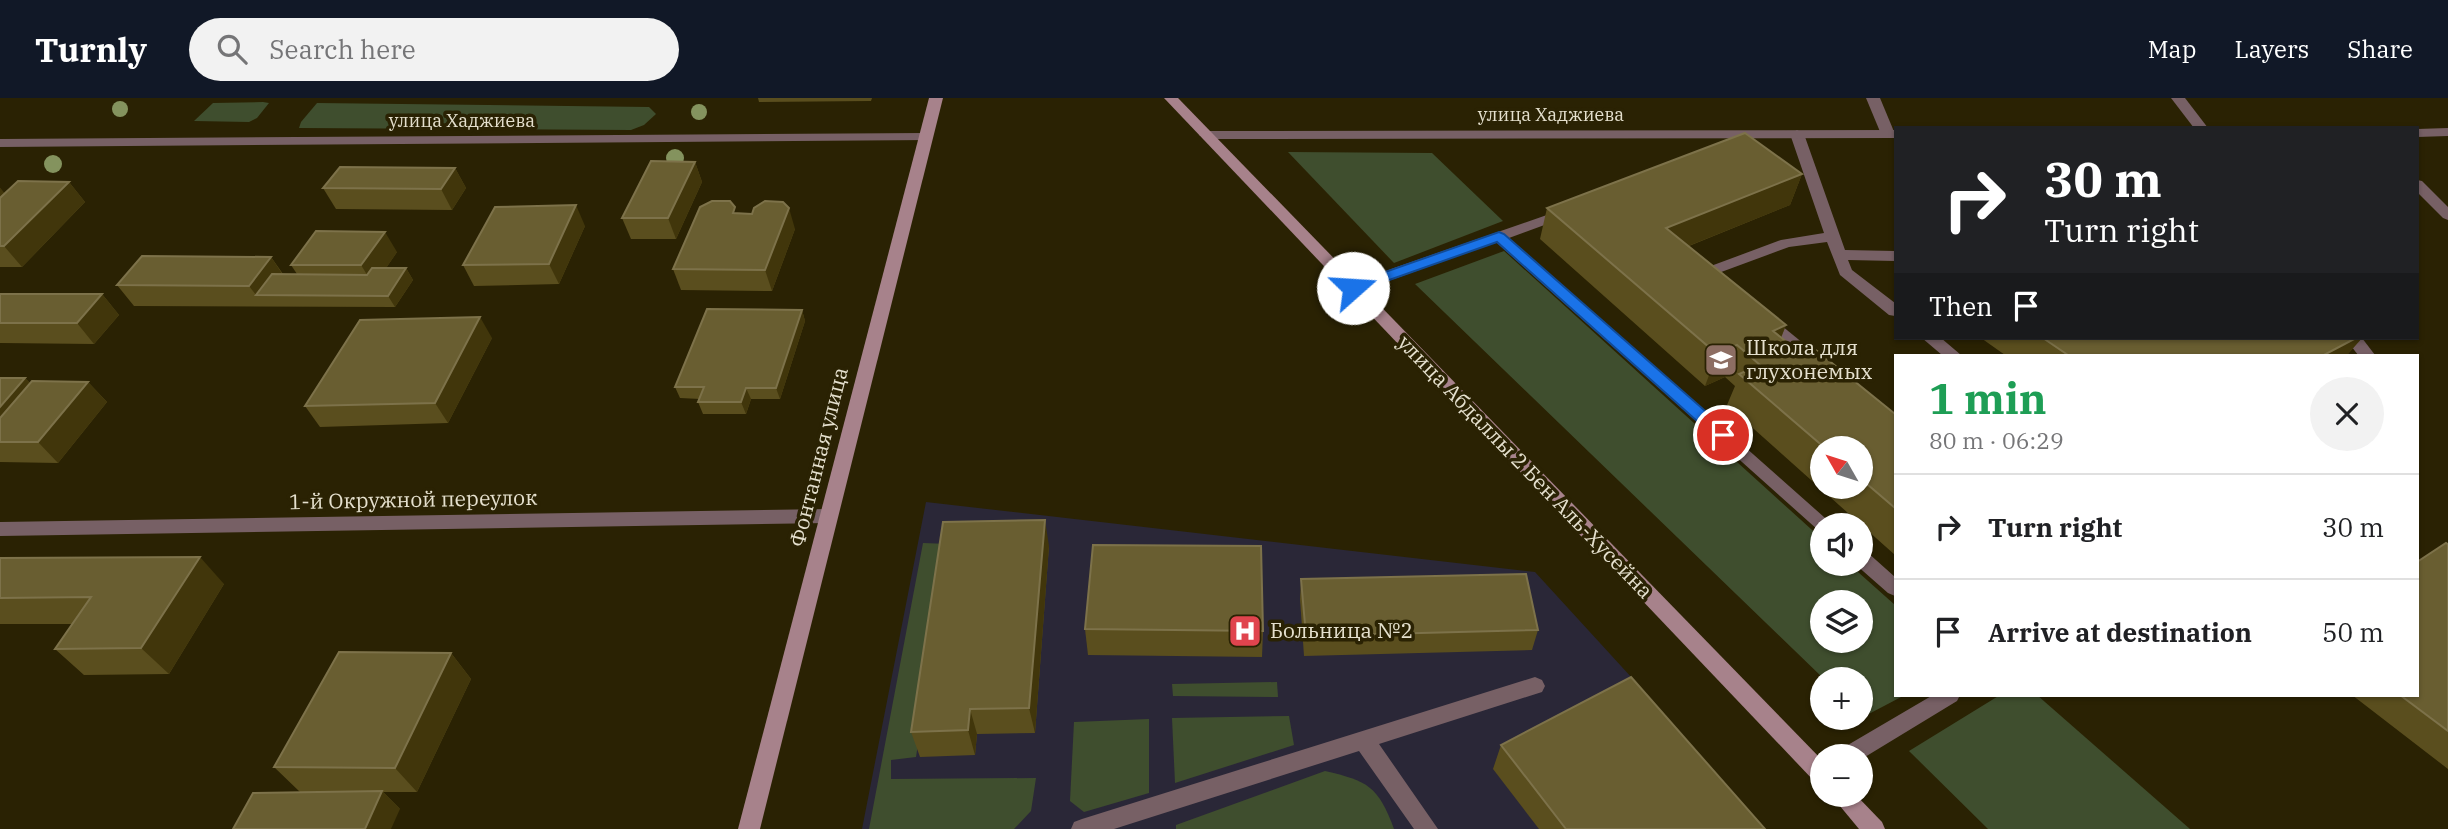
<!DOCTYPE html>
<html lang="en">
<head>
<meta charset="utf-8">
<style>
	body { margin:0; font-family:"IBM Plex Serif",serif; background:#f2f2f2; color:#202124; height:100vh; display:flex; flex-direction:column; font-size:26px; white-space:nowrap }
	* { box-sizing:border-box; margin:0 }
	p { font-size:23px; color:#757577 }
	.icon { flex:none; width:38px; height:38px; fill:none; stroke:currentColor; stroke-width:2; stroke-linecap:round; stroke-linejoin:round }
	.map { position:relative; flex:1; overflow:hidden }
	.details { position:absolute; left:1894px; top:256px; width:525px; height:343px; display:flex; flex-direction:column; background:#fff; border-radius:0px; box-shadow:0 2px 5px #0004 }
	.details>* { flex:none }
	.guide { position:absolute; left:1894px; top:28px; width:525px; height:214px; border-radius:0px; box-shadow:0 2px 5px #0004; background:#202124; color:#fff; overflow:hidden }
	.needle { width:46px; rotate:309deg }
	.controls { position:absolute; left:1810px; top:338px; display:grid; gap:14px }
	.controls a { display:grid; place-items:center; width:63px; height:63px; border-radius:50%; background:#fff; box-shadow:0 2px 5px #0004; font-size:35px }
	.pin { position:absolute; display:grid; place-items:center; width:60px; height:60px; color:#fff; margin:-30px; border:4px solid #fff; border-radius:50%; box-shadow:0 2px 7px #0007 }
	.me { position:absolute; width:77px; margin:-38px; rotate:71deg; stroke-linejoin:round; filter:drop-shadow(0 0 5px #0008) }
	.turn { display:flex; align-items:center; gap:24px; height:147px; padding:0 35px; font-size:32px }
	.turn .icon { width:91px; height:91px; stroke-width:2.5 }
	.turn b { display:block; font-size:49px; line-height:60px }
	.then { display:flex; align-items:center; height:66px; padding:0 35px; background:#0003; gap:14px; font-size:26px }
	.round { display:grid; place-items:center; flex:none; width:74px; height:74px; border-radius:37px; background:#f2f2f2 }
	.summary { display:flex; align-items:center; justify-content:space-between; height:119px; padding:0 35px }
	h1 { font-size:42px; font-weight:700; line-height:52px; color:#1e9e55 }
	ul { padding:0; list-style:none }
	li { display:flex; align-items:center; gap:21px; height:105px; padding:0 35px; border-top:2px solid #e0e0e0 }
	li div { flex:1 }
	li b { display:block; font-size:26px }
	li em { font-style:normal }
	header { display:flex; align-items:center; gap:42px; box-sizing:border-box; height:98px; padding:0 35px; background:#111827; color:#fff }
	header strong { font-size:33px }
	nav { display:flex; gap:38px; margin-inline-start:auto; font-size:24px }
	.search { width:490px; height:63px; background:#f2f2f2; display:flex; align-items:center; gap:18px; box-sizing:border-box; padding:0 24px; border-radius:38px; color:#757577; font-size:26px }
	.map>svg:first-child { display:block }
	.medical { fill:#2a2737 }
	.green { fill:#3f4e2e; fill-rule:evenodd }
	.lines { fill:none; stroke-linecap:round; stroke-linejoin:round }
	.lane { fill:#776065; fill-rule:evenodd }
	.street { fill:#776065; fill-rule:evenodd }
	.secondary { fill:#a7828b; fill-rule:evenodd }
	.tree { fill:#84935e }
	.wall { fill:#5a4e1e; fill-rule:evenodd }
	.shaded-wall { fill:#41360b }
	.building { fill:#695e31; stroke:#7d724a; stroke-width:2 }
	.route { fill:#1a73e8; stroke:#114b97; stroke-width:2 }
	.labels { text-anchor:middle; stroke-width:7; stroke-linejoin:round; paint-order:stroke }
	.far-street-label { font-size:18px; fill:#e5e0ce; stroke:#2a2203 }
	.poi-label { font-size:21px; fill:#e5e0ce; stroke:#2a2203; text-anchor:start }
	.street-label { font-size:21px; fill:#e5e0ce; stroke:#2a2203 }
</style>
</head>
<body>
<header>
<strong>Turnly</strong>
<div class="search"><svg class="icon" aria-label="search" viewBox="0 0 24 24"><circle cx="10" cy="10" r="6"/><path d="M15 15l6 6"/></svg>Search here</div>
<nav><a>Map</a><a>Layers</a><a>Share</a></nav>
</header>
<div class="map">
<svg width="2448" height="731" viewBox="0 0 2448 731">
	<rect width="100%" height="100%" fill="#2a2203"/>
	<polygon class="medical" points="926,404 1535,474 1643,592 1621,604 1730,731 862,731"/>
	<g class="green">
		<polygon points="263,4 269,5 257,20 249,24 194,23 213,5"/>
		<polygon points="317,5 649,9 656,16 644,27 631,32 299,30 301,24"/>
		<polygon points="1288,54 1432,55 1503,123 1394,165"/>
		<path d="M1504,153L1822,441V466H1849L1895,507V597H1905L1863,619L1860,616V581H1824L1415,186ZM1822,504H1860V542H1822Z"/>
		<polygon points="923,445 949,446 916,659 891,662 891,681 1036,680 1031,713 1014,731 869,731"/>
		<polygon points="1277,584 1278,599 1173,598 1172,586"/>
		<polygon points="2000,597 2037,597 2190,731 1988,731 1909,653"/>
		<polygon points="1289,618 1294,647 1175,685 1172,620"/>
		<polygon points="1149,621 1149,695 1084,714 1070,703 1074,624"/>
		<path d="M1325,673C1368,683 1378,688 1394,731H1176V727Z"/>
	</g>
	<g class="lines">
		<g class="lane">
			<polygon points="1866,0 1880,0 1895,36 1893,39 1888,40 1881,36"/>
			<polygon points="1797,32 1804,36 1845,152 1895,153 1895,163 1848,162 1852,172 1895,205 1895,218 1889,217 1840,177 1827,144 1789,149 1705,180 1697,175 1700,172 1781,142 1824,135 1790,36"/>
			<polygon points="1564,111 1571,115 1569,118 1509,140 1833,427 1822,427 1822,433 1818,432 1496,144 1358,194 1348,194 1345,190 1348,186"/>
			<polygon points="1765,218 1771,219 1825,263 1827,267 1825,271 1813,271 1759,227 1757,223 1759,219"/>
			<polygon points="1922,240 1941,240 1961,257 1942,257"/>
			<polygon points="2345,240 2362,240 2375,257 2358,257"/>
			<polygon points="1860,452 1867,454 1895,479 1895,498 1888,495 1855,466 1860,466"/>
			<polygon points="1535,579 1542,582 1545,588 1542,594 1379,646 1438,731 1414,731 1359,653 1114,731 1071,731 1074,724 1082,721"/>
			<polygon points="1933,597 1960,597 1957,603 1860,662 1860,658 1838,658 1841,651"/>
		</g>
		<g class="street">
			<polygon points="2171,0 2185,0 2208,30 2194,30"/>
			<polygon points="2448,30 2448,38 2417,39 2417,31"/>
			<polygon points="1895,32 1895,40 1206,41 1199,37 1206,33"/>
			<polygon points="925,35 932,39 930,42 0,49 0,41"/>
			<polygon points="2417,82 2422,83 2448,109 2448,122 2443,120 2417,94"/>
			<polygon points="827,411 833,413 836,418 833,423 827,425 0,438 0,424"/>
		</g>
		<g class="secondary">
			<polygon points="929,0 943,0 760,731 738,731"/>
			<polygon points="1164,0 1178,0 1822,662 1822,686 1815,684"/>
			<polygon points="1830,696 1855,696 1882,724 1885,731 1859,731"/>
		</g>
	</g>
	<g class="tree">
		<circle cx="120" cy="11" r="8"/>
		<circle cx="699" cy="14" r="8"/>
		<circle cx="675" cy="60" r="9"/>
		<circle cx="53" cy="66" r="9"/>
	</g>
	<g class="wall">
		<polygon points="758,0 872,0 871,3 759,4"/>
		<polygon points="695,64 702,84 676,141 631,141 622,120"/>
		<polygon points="455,70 466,90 452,112 336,111 323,90"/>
		<path d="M1802,76L1790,107L1689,148L1786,227L1781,240L1799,254L1895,316V457L1727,307L1735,288L1725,279L1705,288L1540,141L1547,110ZM1822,350H1860V388H1822Z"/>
		<polygon points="69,84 85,104 22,169 0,169 0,90 5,96"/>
		<polygon points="737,116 795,131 772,193 681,192 673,171"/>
		<polygon points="585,128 559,186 474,188 463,167"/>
		<polygon points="397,154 386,170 406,170 413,182 395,209 134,208 117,187 271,159 283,176 297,176 291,167"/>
		<polygon points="0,196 102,196 119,217 94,246 0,245"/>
		<polygon points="802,212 805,223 780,301 751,301 746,316 703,316 698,304 700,301 680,300 675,289"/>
		<polygon points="492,240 448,325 320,329 305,308"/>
		<polygon points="1981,240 2362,240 2347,257 2005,257"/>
		<polygon points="0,280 25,280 30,285 88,284 107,304 58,365 0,364"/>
		<polygon points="2448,446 2448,671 2352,597 2417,597"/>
		<polygon points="1049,448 1035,635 977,636 975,657 920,659 911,634"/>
		<polygon points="0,460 224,486 169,576 84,577 55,551 73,526 0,526"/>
		<polygon points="1301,481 1538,532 1532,552 1304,558 1300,501"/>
		<polygon points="1085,531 1263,533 1262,559 1088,557"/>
		<polygon points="451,555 471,581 417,694 383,694 400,711 336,694 300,694 274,669"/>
		<polygon points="1501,647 1765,731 1539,731 1493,671"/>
	</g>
	<g class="shaded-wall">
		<polygon points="695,64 702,84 676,141 668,120"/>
		<polygon points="455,70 466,90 452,112 441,91"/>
		<polygon points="1802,76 1790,107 1656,161 1666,130"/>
		<polygon points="69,84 85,104 22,169 4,148"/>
		<polygon points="0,90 7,98 0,105"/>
		<polygon points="576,107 585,128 559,186 549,166"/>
		<polygon points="789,110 795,131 772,193 765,172"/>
		<polygon points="385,134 397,154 374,188 361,167"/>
		<polygon points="271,159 285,180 256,197 249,188"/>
		<polygon points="406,170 413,182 395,209 388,198"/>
		<polygon points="102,196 119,217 94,246 77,225"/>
		<polygon points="802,212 805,223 780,301 776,290"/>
		<polygon points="480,219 492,240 448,325 435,305"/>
		<polygon points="1786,227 1773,259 1773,233"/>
		<polygon points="2356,240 2362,240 2347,257 2324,257"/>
		<polygon points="1737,247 1725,279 1705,288 1717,256"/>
		<polygon points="25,280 45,301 0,344 0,309"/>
		<polygon points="88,284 107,304 58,365 38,344"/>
		<polygon points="746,290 751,301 746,316 741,304"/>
		<polygon points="1045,422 1049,448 1035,635 1029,610"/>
		<polygon points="200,459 224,486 169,576 141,550"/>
		<polygon points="451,555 471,581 417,694 395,670"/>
		<polygon points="970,611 977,636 975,657 968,632"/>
		<polygon points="382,693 400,711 391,731 365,731"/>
	</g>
	<g class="building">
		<polygon points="1745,35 1802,76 1666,130 1786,227 1773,233 1799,254 1812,249 1895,316 1895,410 1860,380 1860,350 1825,350 1739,276 1760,267 1737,247 1717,256 1547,110"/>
		<polygon points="651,63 695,64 668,120 622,120"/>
		<polygon points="340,69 455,70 441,91 323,90"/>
		<polygon points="18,83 69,84 4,148 0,148 0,100"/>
		<polygon points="712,103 730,103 735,109 733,115 752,116 754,110 765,103 783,104 789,110 765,172 673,171 700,109"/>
		<polygon points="576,107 549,166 463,167 495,109"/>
		<polygon points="316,133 385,134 361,167 291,167"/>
		<polygon points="142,158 271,159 249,188 117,187"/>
		<polygon points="372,170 406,170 388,198 256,197 272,176 367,177"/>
		<polygon points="0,196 102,196 77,225 0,225"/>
		<polygon points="707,211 802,212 776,290 746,290 741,304 698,304 704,289 675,289"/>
		<polygon points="480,219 435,305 305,308 360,222"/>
		<polygon points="2043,240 2356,240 2324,257 2068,257"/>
		<polygon points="0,280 25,280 0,309"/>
		<polygon points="32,283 88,284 38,344 0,344 0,320"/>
		<polygon points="1045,422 1029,610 970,611 968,632 911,634 943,424"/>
		<polygon points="2446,445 2448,446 2448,633 2400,597 2417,597 2417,464"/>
		<polygon points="1093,447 1261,448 1263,533 1085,531"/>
		<polygon points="200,459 141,550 55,551 91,499 0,500 0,460"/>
		<polygon points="1526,476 1538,532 1306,538 1301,481"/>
		<polygon points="339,554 451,555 395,670 274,669"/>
		<polygon points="1631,579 1765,731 1566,731 1501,647"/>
		<polygon points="382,693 365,731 233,731 253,695"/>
	</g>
	<polygon class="route" points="1499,134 1504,136 1728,333 1730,337 1728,341 1717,341 1497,144 1358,193 1353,195 1346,190 1348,187"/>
	<defs>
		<symbol id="school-square" viewBox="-11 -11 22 22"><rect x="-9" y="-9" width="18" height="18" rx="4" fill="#8d6e63" stroke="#2a2203"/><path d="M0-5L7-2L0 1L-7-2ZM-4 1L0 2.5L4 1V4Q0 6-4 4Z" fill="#fff"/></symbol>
		<symbol id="hospital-square" viewBox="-11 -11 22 22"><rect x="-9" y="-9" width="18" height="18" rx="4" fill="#e0444e" stroke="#2a2203"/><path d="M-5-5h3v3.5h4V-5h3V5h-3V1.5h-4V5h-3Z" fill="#fff"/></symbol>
	</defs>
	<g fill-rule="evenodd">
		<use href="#school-square" x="1702" y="243" width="38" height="38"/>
		<use href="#hospital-square" x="1226" y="514" width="38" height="38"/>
	</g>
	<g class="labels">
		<g class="far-street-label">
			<text x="1551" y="23">улица Хаджиева</text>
			<text x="462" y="29">улица Хаджиева</text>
		</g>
		<g class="poi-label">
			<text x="1746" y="257">Школа для<tspan x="1746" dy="24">глухонемых</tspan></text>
			<text x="1270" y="540">Больница №2</text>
		</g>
		<g class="street-label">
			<text transform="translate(819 359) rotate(-76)" y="7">Фонтанная улица</text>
			<text transform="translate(1525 369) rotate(46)" y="7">улица Абдаллы 2 Бен Аль-Хусейна</text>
			<text transform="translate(413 402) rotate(-1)" y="7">1-й Окружной переулок</text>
		</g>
	</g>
</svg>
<div class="controls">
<a><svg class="needle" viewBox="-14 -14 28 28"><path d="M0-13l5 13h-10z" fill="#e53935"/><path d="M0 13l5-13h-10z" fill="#757577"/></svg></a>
<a><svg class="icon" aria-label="sound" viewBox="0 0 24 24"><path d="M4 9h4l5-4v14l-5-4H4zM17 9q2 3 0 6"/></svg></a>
<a><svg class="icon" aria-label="layers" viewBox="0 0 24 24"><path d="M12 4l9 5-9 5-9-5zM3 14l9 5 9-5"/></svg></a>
<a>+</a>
<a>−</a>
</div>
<div class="pin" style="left:1723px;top:337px;background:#d93025"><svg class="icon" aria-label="arrive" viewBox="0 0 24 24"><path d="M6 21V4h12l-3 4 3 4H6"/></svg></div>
<svg class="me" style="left:1353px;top:190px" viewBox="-20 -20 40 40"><circle r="19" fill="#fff"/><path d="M0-13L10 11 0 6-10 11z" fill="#1a73e8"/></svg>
<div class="guide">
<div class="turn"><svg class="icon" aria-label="right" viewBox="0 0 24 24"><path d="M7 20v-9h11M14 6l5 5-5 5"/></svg><div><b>30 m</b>Turn right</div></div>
<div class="then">Then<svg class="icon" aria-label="arrive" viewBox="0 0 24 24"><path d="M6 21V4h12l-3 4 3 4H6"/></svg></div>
</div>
<section class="details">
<div class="summary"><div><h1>1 min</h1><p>80 m · 06:29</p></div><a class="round"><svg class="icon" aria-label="close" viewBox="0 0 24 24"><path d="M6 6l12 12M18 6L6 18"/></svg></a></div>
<ul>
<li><svg class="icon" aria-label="right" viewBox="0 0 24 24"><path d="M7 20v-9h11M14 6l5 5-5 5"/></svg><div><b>Turn right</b></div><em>30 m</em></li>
<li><svg class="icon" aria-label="arrive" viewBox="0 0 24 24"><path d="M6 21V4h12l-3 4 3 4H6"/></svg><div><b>Arrive at destination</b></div><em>50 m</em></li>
</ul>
</section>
</div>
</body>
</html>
